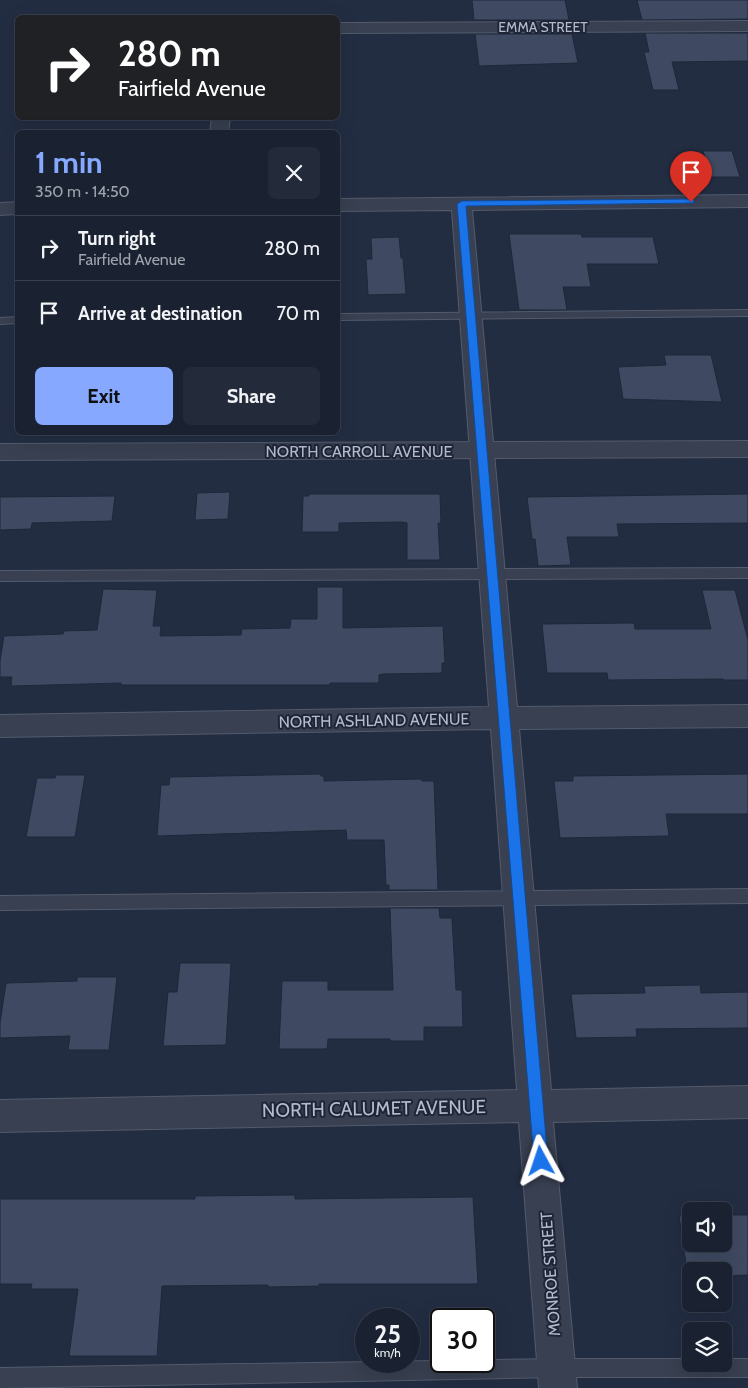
<!DOCTYPE html>
<html lang="en">
<head>
<meta charset="utf-8">
<style>
	body { margin:0; font-family:Cabin,sans-serif; background:#232a3a; color:#f1f3f6; height:100vh; display:flex; flex-direction:column; font-size:19px; white-space:nowrap }
	* { box-sizing:border-box; margin:0 }
	p { font-size:16px; color:#9fa4ac }
	.icon { flex:none; width:28px; height:28px; fill:none; stroke:currentColor; stroke-width:2; stroke-linecap:round; stroke-linejoin:round }
	.map { position:relative; flex:1; overflow:hidden }
	.drawer { position:absolute; left:15px; top:130px; width:325px; height:305px; display:flex; flex-direction:column; background:#1a2232; border-radius:8px; box-shadow:0 5px 20px #0002,0 0 0 1px #383f4d }
	.drawer>* { flex:none }
	.top-card { position:absolute; left:15px; top:15px; width:325px; height:105px; border-radius:8px; box-shadow:0 5px 20px #0002,0 0 0 1px #383f4d; background:#202124; color:#fff; overflow:hidden }
	.tools { position:absolute; left:682px; top:1202px; display:grid; gap:10px }
	.tools a { display:grid; place-items:center; width:50px; height:50px; border-radius:8px; background:#1a2232; box-shadow:0 5px 20px #0002,0 0 0 1px #383f4d; font-size:25px }
	.speed { position:absolute; left:355px; top:1308px; display:flex; gap:10px; font-size:25px; font-weight:700; text-align:center }
	.speed>* { display:grid; place-content:center; width:65px; height:65px; border-radius:50%; background:#1a2232; box-shadow:0 5px 20px #0002,0 0 0 1px #383f4d; line-height:1 }
	.speed small { font-size:12px; font-weight:400 }
	.speed .limit { border:2px solid #111; border-radius:8px; background:#fff; color:#111 }
	.pin { position:absolute; display:grid; place-items:center; width:42px; height:42px; color:#fff; margin:-51px -21px; border-radius:50% 50% 50% 0; rotate:-45deg; box-shadow:0 0 5px #0007 }
	.pin .icon { rotate:45deg }
	.me { position:absolute; width:55px; margin:-28px; rotate:355deg; stroke-linejoin:round; filter:drop-shadow(0 0 4px #0008) }
	.turn { display:flex; align-items:center; gap:18px; height:105px; padding:0 20px; font-size:22px }
	.turn .icon { width:65px; height:65px; stroke-width:2.5 }
	.turn b { display:block; font-size:35px; line-height:42px }
	.round { display:grid; place-items:center; flex:none; width:52px; height:52px; border-radius:8px; background:#232a3a }
	.overview { display:flex; align-items:center; justify-content:space-between; height:85px; padding:0 20px }
	h1 { font-size:30px; font-weight:700; line-height:38px; color:#86a8ff }
	.primary-button { display:flex; gap:10px; margin-top:auto; padding:10px 20px }
	.primary-button a { flex:1; height:58px; border-radius:8px; background:#86a8ff; color:#111; font-size:20px; font-weight:700; line-height:58px; text-align:center }
	.primary-button a+a { background:#232a3a; color:#f1f3f6 }
	ul { padding:0; list-style:none }
	li { display:flex; align-items:center; gap:15px; height:65px; padding:0 20px; border-top:1px solid #383f4d }
	li div { flex:1 }
	li b { display:block; font-size:19px }
	li em { font-style:normal }
	.map>svg:first-child { display:block }
	.building { fill:#3f4a62; stroke:#1f2739 }
	.lines { fill:none; stroke-linecap:round; stroke-linejoin:round }
	.service-casing { stroke:#535b6c; stroke-width:2 }
	.minor-casing { stroke:#535b6c; stroke-width:2 }
	.tertiary-casing { stroke:#535b6c; stroke-width:2 }
	.service { fill:#384051; fill-rule:evenodd }
	.minor { fill:#384051; fill-rule:evenodd }
	.tertiary { fill:#384051; fill-rule:evenodd }
	.route { fill:#1a73e8; stroke:#114b97 }
	.labels { text-anchor:middle; stroke-width:4; stroke-linejoin:round; paint-order:stroke }
	.far-street-label { font-size:14px; fill:#b4bbcc; stroke:#1d2537 }
	.street-label { font-size:16px; fill:#b4bbcc; stroke:#1d2537 }
	.near-street-label { font-size:19px; fill:#b4bbcc; stroke:#1d2537 }
</style>
</head>
<body>
<div class="map">
<svg width="748" height="1388" viewBox="0 0 748 1388">
	<rect width="100%" height="100%" fill="#232d42"/>
	<g class="building">
		<polygon points="472,0 565,0 569,20 474,20"/>
		<polygon points="637,0 748,0 748,19 642,20"/>
		<polygon points="645,33 748,33 748,61 672,62 679,90 653,90 644,52 649,52"/>
		<polygon points="475,34 572,34 578,63 479,66"/>
		<polygon points="703,151 732,151 740,177 711,177"/>
		<polygon points="509,234 581,234 582,237 653,237 659,264 587,264 591,287 563,287 567,310 519,310"/>
		<polygon points="399,237 401,258 403,258 406,294 368,295 366,259 372,259 371,238"/>
		<polygon points="664,355 711,355 722,402 623,399 618,367 666,365"/>
		<polygon points="230,492 228,519 195,520 197,493"/>
		<polygon points="309,494 440,494 441,523 438,523 440,560 407,560 407,523 402,522 339,523 339,532 302,532 303,496 309,496"/>
		<polygon points="748,494 748,523 617,524 619,537 567,537 571,565 538,566 535,539 532,539 527,497"/>
		<polygon points="115,496 112,521 32,523 31,529 0,530 0,497"/>
		<polygon points="317,587 343,587 343,628 443,626 445,663 442,663 442,673 383,674 379,675 379,683 330,683 330,685 121,685 121,683 11,686 12,677 0,677 0,661 4,636 63,634 64,631 97,630 103,589 157,590 153,626 161,626 160,636 241,635 242,629 290,628 291,619 317,619"/>
		<polygon points="702,590 735,590 748,640 748,680 724,680 723,679 608,680 607,673 547,673 542,624 634,623 635,629 711,629"/>
		<polygon points="321,774 321,776 324,776 324,781 421,779 422,781 434,781 438,890 389,890 389,885 386,885 384,840 347,840 346,830 157,836 161,785 169,785 170,777"/>
		<polygon points="748,774 748,814 666,814 669,836 560,838 554,781 573,781 573,776"/>
		<polygon points="56,775 85,775 75,837 26,837 37,778 55,778"/>
		<polygon points="390,908 439,908 440,918 452,918 456,990 462,990 463,1027 424,1027 424,1041 390,1041 390,1039 328,1039 327,1049 279,1049 282,981 328,981 328,990 393,990"/>
		<polygon points="180,963 231,963 226,1045 163,1046 168,992 177,992"/>
		<polygon points="77,977 117,977 109,1050 68,1050 70,1036 0,1038 0,1023 6,983 77,981"/>
		<polygon points="700,985 701,993 748,992 748,1028 636,1029 637,1037 576,1038 571,994 645,993 644,986"/>
		<polygon points="295,1195 295,1199 473,1197 478,1284 319,1284 319,1286 268,1287 268,1285 162,1286 157,1356 69,1356 78,1289 31,1289 32,1284 0,1284 0,1199 195,1199 195,1196"/>
		<polygon points="724,1215 748,1215 748,1275 724,1276 724,1271 694,1271 694,1264 686,1264 679,1216 691,1216 691,1244 724,1244"/>
	</g>
	<g class="lines">
		<defs>
			<g id="service">
				<polygon points="748,310 748,316 338,320 338,314"/>
				<polygon points="18,317 18,323 0,324 0,318"/>
				<polygon points="748,568 748,578 0,581 0,571"/>
				<polygon points="748,889 748,903 0,910 0,896"/>
				<polygon points="557,1359 691,1359 691,1364 724,1364 724,1359 748,1359 748,1377 557,1377 0,1388 0,1368"/>
			</g>
			<g id="minor">
				<polygon points="748,21 748,31 338,33 338,23"/>
				<polygon points="212,118 230,118 228,132 210,132"/>
				<polygon points="748,195 748,207 472,210 517,707 748,705 748,727 519,729 551,1090 748,1086 748,1118 553,1122 577,1388 539,1388 519,1122 0,1132 0,1100 517,1090 491,729 0,737 0,715 489,707 452,210 338,211 338,199"/>
				<polygon points="18,202 18,214 0,215 0,203"/>
			</g>
			<polygon id="tertiary" points="748,441 748,457 0,460 0,444"/>
		</defs>
		<use href="#service" class="service-casing"/>
		<use href="#minor" class="minor-casing"/>
		<use href="#tertiary" class="tertiary-casing"/>
		<use href="#service" class="service"/>
		<use href="#minor" class="minor"/>
		<use href="#tertiary" class="tertiary"/>
	</g>
	<polygon class="route" points="691,199 694,200 694,203 466,206 548,1161 546,1166 541,1168 536,1166 534,1161 457,204 462,201"/>
	<g class="labels">
		<g class="far-street-label">
			<text x="543" y="32">EMMA STREET</text>
		</g>
		<g class="street-label">
			<text x="359" y="457">NORTH CARROLL AVENUE</text>
			<text transform="translate(374 720) rotate(-1)" y="6">NORTH ASHLAND AVENUE</text>
			<text transform="translate(550 1274) rotate(-94)" y="6">MONROE STREET</text>
		</g>
		<g class="near-street-label">
			<text transform="translate(374 1108) rotate(-1)" y="7">NORTH CALUMET AVENUE</text>
		</g>
	</g>
</svg>
<div class="tools">
<a><svg class="icon" aria-label="sound" viewBox="0 0 24 24"><path d="M4 9h4l5-4v14l-5-4H4zM17 9q2 3 0 6"/></svg></a>
<a><svg class="icon" aria-label="search" viewBox="0 0 24 24"><circle cx="10" cy="10" r="6"/><path d="M15 15l6 6"/></svg></a>
<a><svg class="icon" aria-label="layers" viewBox="0 0 24 24"><path d="M12 4l9 5-9 5-9-5zM3 14l9 5 9-5"/></svg></a>
</div>
<div class="speed"><div>25<small>km/h</small></div><div class="limit">30</div></div>
<div class="pin" style="left:691px;top:202px;background:#d93025"><svg class="icon" aria-label="arrive" viewBox="0 0 24 24"><path d="M6 21V4h12l-3 4 3 4H6"/></svg></div>
<svg class="me" style="left:541px;top:1161px" viewBox="-20 -20 40 40"><path d="M0-17L14 15 0 8-14 15z" fill="#1a73e8" stroke="#fff" stroke-width="4"/></svg>
<div class="top-card">
<div class="turn"><svg class="icon" aria-label="right" viewBox="0 0 24 24"><path d="M7 20v-9h11M14 6l5 5-5 5"/></svg><div><b>280 m</b>Fairfield Avenue</div></div>
</div>
<section class="drawer">
<div class="overview"><div><h1>1 min</h1><p>350 m · 14:50</p></div><a class="round"><svg class="icon" aria-label="close" viewBox="0 0 24 24"><path d="M6 6l12 12M18 6L6 18"/></svg></a></div>
<ul>
<li><svg class="icon" aria-label="right" viewBox="0 0 24 24"><path d="M7 20v-9h11M14 6l5 5-5 5"/></svg><div><b>Turn right</b><p>Fairfield Avenue</p></div><em>280 m</em></li>
<li><svg class="icon" aria-label="arrive" viewBox="0 0 24 24"><path d="M6 21V4h12l-3 4 3 4H6"/></svg><div><b>Arrive at destination</b></div><em>70 m</em></li>
</ul>
<div class="primary-button"><a>Exit</a><a>Share</a></div>
</section>
</div>
</body>
</html>
